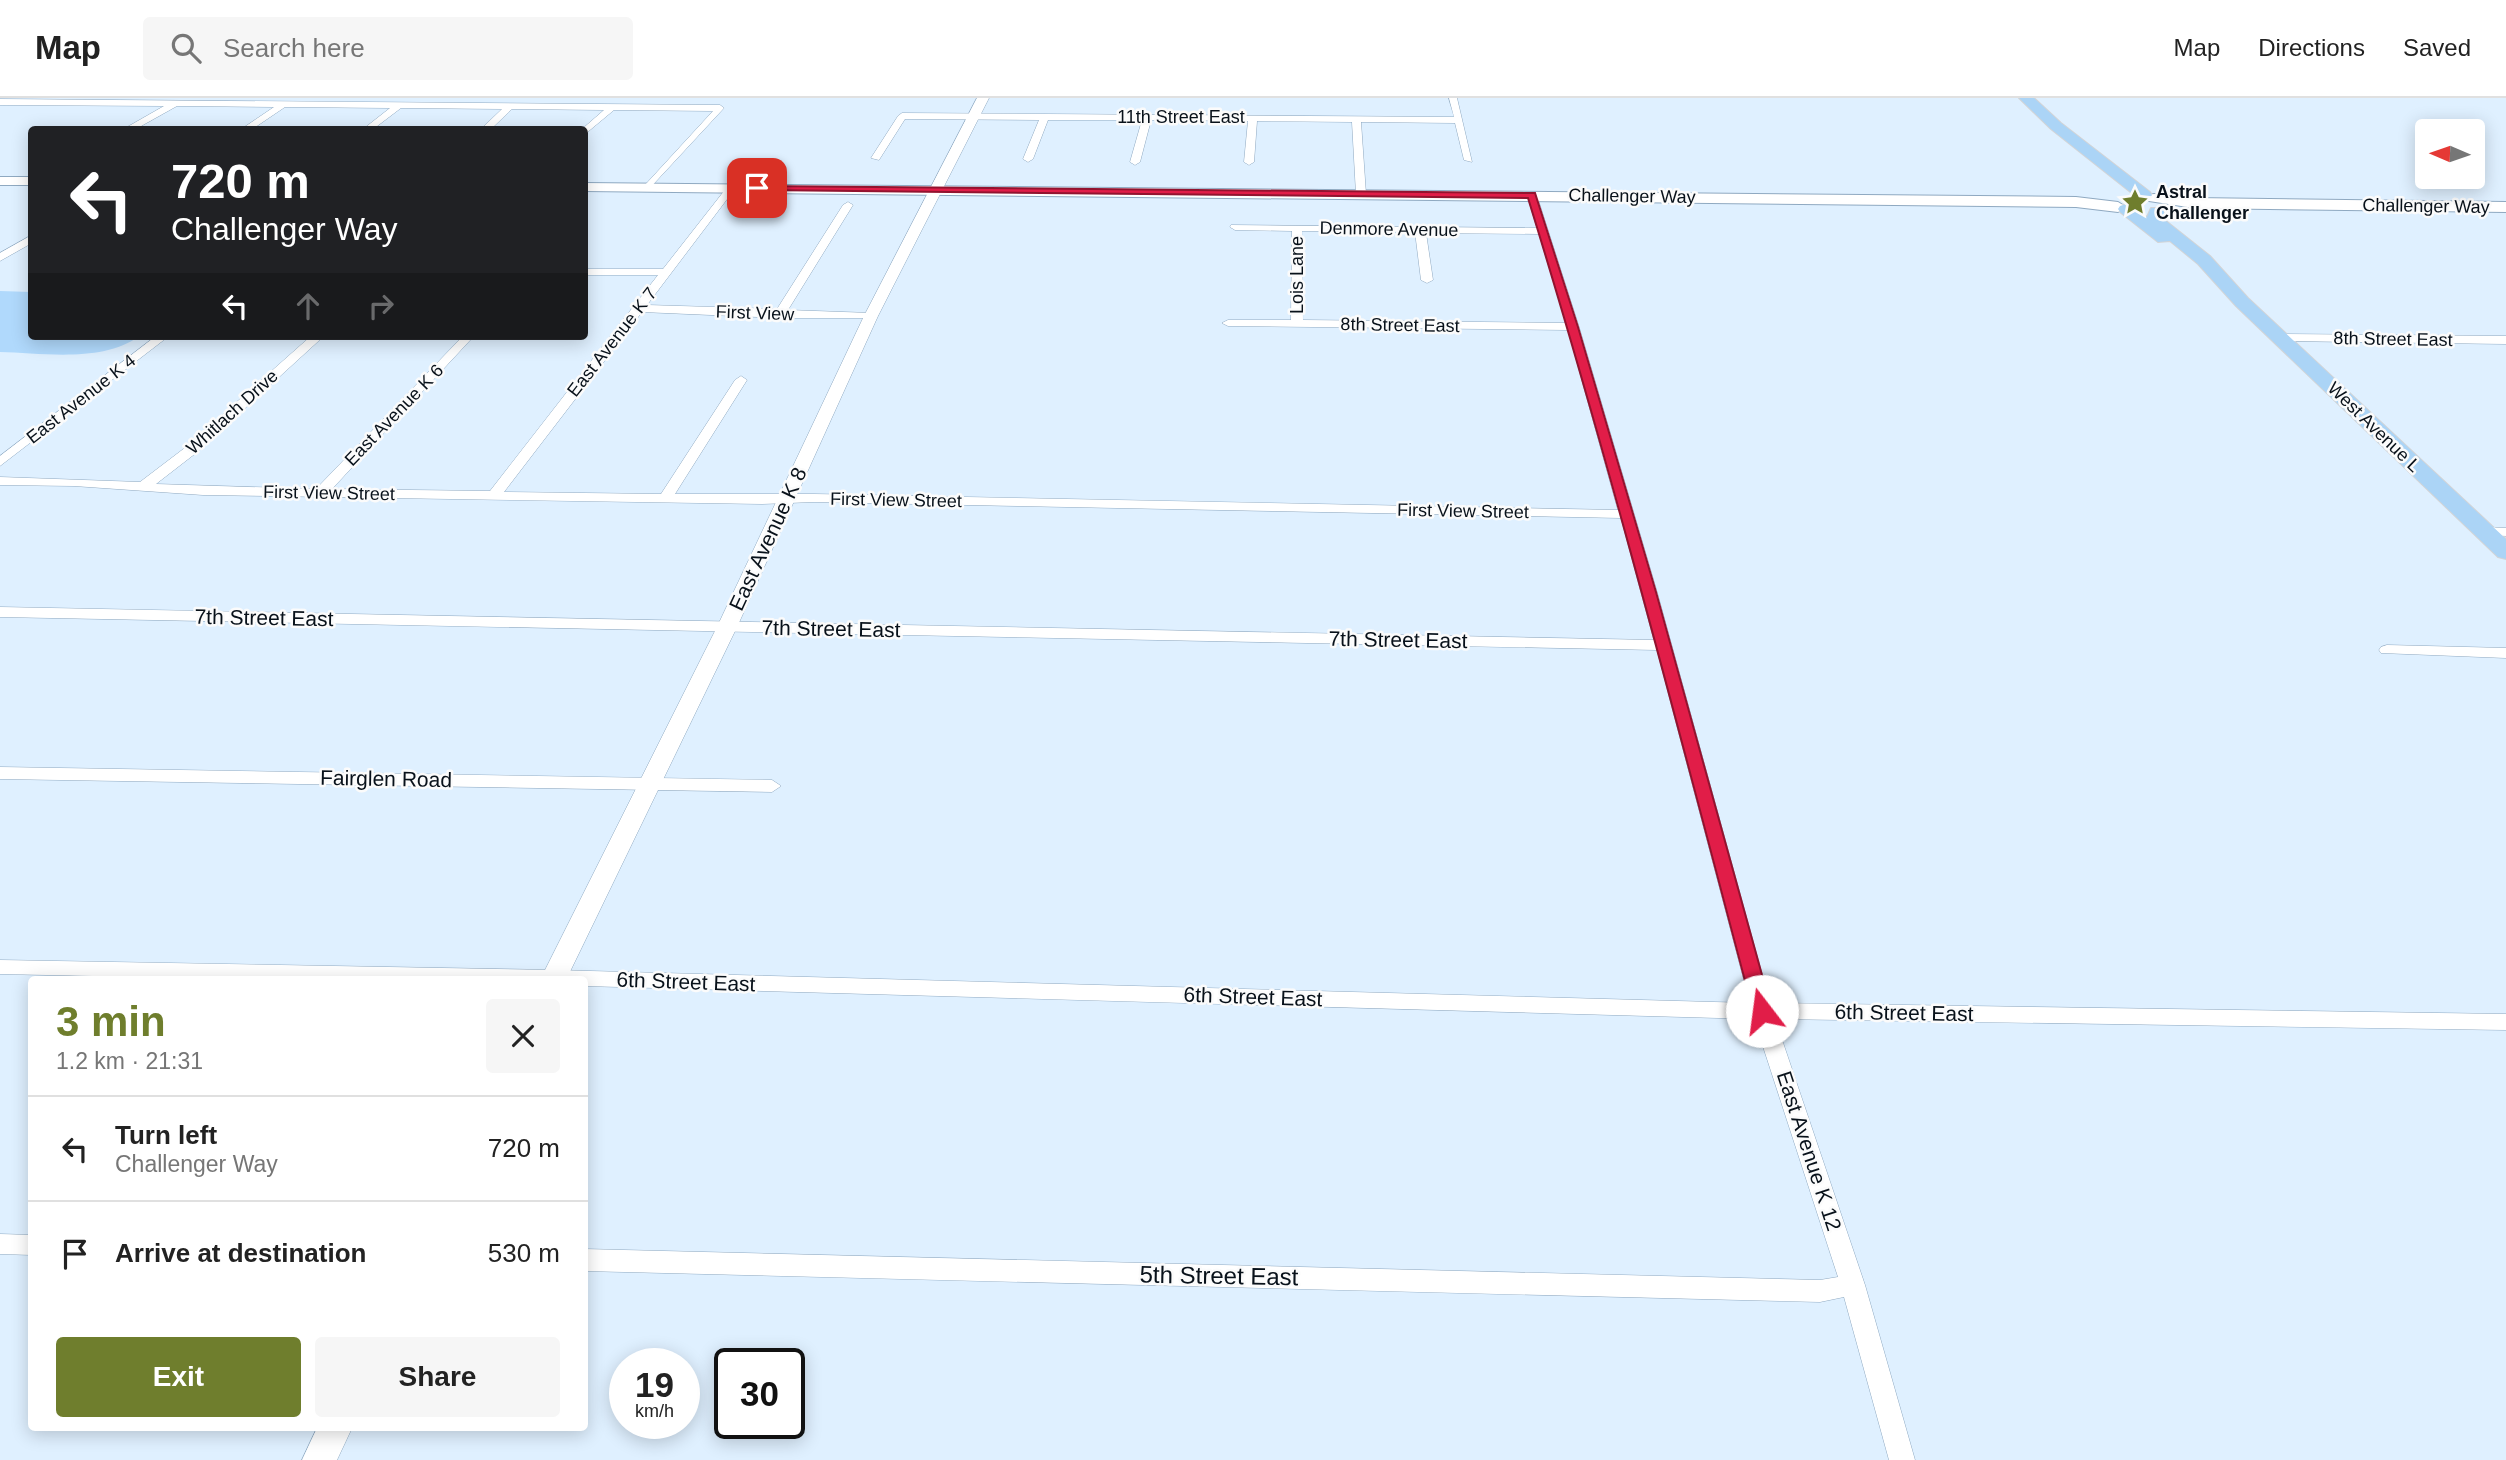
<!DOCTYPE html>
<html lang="en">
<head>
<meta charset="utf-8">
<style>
	body { margin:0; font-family:Arial,sans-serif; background:#f6f6f6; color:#222; height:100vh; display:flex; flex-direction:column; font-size:26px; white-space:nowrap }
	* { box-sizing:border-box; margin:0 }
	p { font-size:23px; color:#767676 }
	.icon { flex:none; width:38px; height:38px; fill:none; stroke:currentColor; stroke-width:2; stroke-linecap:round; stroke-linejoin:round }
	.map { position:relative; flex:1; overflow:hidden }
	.details { position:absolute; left:28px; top:878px; width:560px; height:455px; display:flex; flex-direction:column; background:#fff; border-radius:7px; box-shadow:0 4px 18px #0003 }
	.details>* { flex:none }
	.guide { position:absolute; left:28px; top:28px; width:560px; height:214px; border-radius:7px; box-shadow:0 4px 18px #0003; background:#202124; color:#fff; overflow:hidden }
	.needle { width:46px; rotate:272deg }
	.controls { position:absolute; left:2415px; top:21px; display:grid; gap:14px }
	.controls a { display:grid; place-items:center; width:70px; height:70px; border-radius:7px; background:#fff; box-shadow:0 4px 18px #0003; font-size:35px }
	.speed { position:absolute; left:609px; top:1250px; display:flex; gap:14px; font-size:35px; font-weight:700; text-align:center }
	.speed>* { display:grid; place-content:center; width:91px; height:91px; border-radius:50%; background:#fff; box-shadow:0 4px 18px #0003; line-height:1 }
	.speed small { font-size:18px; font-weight:400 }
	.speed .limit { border:4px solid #111; border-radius:10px; background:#fff; color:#111 }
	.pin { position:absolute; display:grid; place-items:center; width:60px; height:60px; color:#fff; margin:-30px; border-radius:14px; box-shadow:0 4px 10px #0006 }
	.me { position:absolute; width:77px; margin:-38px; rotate:345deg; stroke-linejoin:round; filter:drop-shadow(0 0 5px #0008) }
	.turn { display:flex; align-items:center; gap:24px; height:147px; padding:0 28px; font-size:32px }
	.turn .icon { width:91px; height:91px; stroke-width:2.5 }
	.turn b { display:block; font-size:49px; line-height:60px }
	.lanes { display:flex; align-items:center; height:66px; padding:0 28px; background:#0003; justify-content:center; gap:35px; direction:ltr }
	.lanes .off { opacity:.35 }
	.round { display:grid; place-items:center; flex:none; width:74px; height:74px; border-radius:7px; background:#f6f6f6 }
	.overview { display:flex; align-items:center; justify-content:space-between; height:119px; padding:0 28px }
	h1 { font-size:42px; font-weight:700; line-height:52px; color:#6f7e2d }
	.primary-button { display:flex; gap:14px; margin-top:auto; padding:14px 28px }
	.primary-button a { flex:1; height:80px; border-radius:7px; background:#6f7e2d; color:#fff; font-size:28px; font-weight:700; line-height:80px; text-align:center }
	.primary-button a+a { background:#f6f6f6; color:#222 }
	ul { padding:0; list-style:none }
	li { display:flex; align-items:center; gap:21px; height:105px; padding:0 28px; border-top:2px solid #e0e0e0 }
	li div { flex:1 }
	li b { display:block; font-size:26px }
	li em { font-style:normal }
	header { display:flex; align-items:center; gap:42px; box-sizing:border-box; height:98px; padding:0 35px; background:#fff; border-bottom:2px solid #e0e0e0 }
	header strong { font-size:33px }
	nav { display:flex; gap:38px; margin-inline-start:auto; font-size:24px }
	.search { width:490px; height:63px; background:#f6f6f6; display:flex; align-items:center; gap:18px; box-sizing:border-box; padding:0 24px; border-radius:7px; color:#767676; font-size:26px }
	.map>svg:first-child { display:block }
	.green { fill:#b0d9fc }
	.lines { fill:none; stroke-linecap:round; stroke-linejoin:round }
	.minor-casing { stroke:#8fa9c1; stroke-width:1 }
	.tertiary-casing { stroke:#8fa9c1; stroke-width:1 }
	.secondary-casing { stroke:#8fa9c1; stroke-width:2 }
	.primary-casing { stroke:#d3d4d6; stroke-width:2 }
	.minor { fill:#fff; fill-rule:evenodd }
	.tertiary { fill:#fff; fill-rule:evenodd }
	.secondary { fill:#fff; fill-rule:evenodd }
	.primary { fill:#abd4f6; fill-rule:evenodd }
	.route { fill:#e11d48; stroke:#92132f; stroke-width:2 }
	.labels { text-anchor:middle; stroke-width:5; stroke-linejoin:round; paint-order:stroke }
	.far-street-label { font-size:18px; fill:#08111a; stroke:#fbfbfb }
	.far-poi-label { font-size:18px; font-weight:bold; fill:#08111a; stroke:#fbfbfb; text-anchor:start }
	.street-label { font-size:21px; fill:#08111a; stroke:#fbfbfb }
	.near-street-label { font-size:24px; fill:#08111a; stroke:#fbfbfb }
</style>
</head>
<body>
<header>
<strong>Map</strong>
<div class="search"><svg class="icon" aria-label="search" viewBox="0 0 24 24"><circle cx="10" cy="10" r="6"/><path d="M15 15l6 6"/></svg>Search here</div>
<nav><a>Map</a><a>Directions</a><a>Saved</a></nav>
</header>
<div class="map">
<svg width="2506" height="1362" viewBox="0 0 2506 1362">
	<rect width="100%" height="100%" fill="#dff0ff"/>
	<path class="green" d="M0,193L31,194L32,238H139C104,265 42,255 0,254Z"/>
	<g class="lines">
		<defs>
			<g id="minor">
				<polygon points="1449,0 1457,0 1472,64 1464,62 1455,25 1361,24 1366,96 1361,99 1356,96 1352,24 1257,23 1254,64 1249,67 1244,64 1248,23 1151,22 1140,64 1135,67 1130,64 1142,22 1048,22 1033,61 1028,64 1023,61 1039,22 905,21 879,62 871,60 898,18 902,15 1454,19"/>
				<polygon points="0,1 720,7 724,10 648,92 645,91 645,87 713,13 614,12 584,37 584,32 581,32 604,12 512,11 490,32 480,32 502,11 401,10 372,32 362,32 390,10 285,9 251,32 240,32 274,9 177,8 134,32 122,32 164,8 0,7"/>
				<path d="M731,87L734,88V92L647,207L777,211L843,107L848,104L853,107L788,212L871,215L875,216V220H779L642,214L504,394L661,396L735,282L741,278L747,282L675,396H814L1618,412L1568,232L1228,228L1222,225L1228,222H1291L1292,133L1235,132L1230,129L1231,127L1537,130L1527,97L1536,95L1579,229L1657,494L1770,905L2506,916V932L1775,921L1865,1187L1915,1362H1889L1844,1199L1820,1204L584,1173V1151L1820,1182L1838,1179L1754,921L584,888V882H277L0,876V862L554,872L1750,905L1657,552L0,519V509L1654,542L1621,420L814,404L762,406L203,397L74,388L0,387V379L140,384L186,349L311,238H324L196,355L156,386L316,391L463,238H474L332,391L490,393L658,177H584V171H663L728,88ZM1302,133L1415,134L1421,182L1427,185L1433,182L1426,135L1539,136L1566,225L1303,222Z"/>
				<polygon points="32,137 32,145 0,163 0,155"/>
				<polygon points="2281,236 2506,238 2506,246 2277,243 2275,240"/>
				<polygon points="156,238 169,238 0,368 0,358"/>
				<polygon points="2484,429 2506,430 2506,438 2479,436 2479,430"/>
				<polygon points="2387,547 2506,550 2506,560 2381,555 2379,552 2381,549"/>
				<polygon points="0,669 772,682 781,688 772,694 0,681"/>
				<polygon points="0,1136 32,1137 32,1157 0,1156"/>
			</g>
			<g id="tertiary">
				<polygon points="977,0 989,0 878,218 737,529 566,882 540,882 717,529 864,218"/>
				<polygon points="317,1330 352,1330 337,1362 302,1362"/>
			</g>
			<g id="secondary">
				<rect x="0" y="79" width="32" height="8"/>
				<polygon points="584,85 2076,99 2118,104 2126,109 2118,114 2076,109 584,93"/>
				<polygon points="2154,96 2194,100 2506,104 2506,114 2194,110 2149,103 2147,100 2149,97"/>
			</g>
			<g id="primary">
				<polygon points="2019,0 2034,0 2061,25 2150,94 2152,97 2150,100 2138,100 2051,31"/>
				<polygon points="2126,106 2147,119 2151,110 2163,110 2166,123 2210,158 2248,200 2506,441 2506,461 2498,459 2236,208 2198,166 2170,143 2158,144 2120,114 2118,111 2120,108"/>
			</g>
		</defs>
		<use href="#minor" class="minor-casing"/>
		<use href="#tertiary" class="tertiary-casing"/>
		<use href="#secondary" class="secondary-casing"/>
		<use href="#primary" class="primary-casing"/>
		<use href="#minor" class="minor"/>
		<use href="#tertiary" class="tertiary"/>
		<use href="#secondary" class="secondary"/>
		<use href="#primary" class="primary"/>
	</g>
	<path class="route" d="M757,88L1535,95L1578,229L1656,494L1772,913L1769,918L1762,920L1756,918L1753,913C1681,641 1611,369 1528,100L753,92L752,90Z"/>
	<defs>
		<symbol id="sight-bare" viewBox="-9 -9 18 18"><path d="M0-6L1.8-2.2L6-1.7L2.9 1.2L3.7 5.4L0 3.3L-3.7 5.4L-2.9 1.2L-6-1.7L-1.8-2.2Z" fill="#6f7e2d" stroke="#fbfbfb" stroke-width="2.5" paint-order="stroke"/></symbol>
	</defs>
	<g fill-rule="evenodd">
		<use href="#sight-bare" x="2116" y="85" width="38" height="38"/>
	</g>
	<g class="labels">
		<g class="far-street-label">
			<text x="1181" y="25">11th Street East</text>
			<text transform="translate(1632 98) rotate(1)" y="6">Challenger Way</text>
			<text transform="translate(2426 108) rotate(1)" y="6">Challenger Way</text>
			<text transform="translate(1389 131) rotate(1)" y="6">Denmore Avenue</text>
			<text transform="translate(1297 177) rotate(-90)" y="6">Lois Lane</text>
			<text transform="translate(755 215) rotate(2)" y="6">First View</text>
			<text transform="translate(1400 227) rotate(1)" y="6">8th Street East</text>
			<text transform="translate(2393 241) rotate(1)" y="6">8th Street East</text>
			<text transform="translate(612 244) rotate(-52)" y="6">East Avenue K 7</text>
			<text transform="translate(81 301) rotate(-38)" y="6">East Avenue K 4</text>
			<text transform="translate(232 314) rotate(-42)" y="6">Whitlach Drive</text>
			<text transform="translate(394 317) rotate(-46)" y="6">East Avenue K 6</text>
			<text transform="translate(2374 329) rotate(44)" y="6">West Avenue L</text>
			<text transform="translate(329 395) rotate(1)" y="6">First View Street</text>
			<text transform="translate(896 402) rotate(1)" y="6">First View Street</text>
			<text transform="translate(1463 413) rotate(1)" y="6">First View Street</text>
		</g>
		<g class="far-poi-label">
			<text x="2156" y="100">Astral<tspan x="2156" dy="21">Challenger</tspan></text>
		</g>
		<g class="street-label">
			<text transform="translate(768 441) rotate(-65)" y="7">East Avenue K 8</text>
			<text transform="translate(264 520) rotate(1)" y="7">7th Street East</text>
			<text transform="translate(831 531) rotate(1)" y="7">7th Street East</text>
			<text transform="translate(1398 542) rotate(1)" y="7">7th Street East</text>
			<text transform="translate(386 681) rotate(1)" y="7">Fairglen Road</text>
			<text transform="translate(686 884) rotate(2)" y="7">6th Street East</text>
			<text transform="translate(1253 899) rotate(2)" y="7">6th Street East</text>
			<text transform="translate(1904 915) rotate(1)" y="7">6th Street East</text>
			<text transform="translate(1809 1053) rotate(72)" y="7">East Avenue K 12</text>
		</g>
		<g class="near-street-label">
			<text transform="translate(1219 1178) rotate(1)" y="8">5th Street East</text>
		</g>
	</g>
</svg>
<div class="controls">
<a><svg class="needle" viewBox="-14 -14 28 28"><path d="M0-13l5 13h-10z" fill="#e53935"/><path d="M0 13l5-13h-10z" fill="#767676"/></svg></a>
</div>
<div class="speed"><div>19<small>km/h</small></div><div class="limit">30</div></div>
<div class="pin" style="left:757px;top:90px;background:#d93025"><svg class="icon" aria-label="arrive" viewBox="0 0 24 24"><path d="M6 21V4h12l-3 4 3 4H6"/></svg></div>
<svg class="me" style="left:1762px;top:913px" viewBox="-20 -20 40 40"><circle r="19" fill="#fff"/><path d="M0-13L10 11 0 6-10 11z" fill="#e11d48"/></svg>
<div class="guide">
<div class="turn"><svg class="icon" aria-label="left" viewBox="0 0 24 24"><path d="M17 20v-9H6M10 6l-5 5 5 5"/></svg><div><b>720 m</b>Challenger Way</div></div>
<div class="lanes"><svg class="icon" aria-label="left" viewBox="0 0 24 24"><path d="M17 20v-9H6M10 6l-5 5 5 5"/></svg><svg class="icon off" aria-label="ahead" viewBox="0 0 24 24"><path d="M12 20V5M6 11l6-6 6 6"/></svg><svg class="icon off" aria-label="right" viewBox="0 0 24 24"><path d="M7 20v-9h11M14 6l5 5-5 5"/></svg></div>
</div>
<section class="details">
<div class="overview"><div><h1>3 min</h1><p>1.2 km · 21:31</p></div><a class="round"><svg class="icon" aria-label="close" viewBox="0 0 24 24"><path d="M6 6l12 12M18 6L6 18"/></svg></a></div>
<ul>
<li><svg class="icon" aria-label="left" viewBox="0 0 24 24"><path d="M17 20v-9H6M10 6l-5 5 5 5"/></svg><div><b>Turn left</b><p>Challenger Way</p></div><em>720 m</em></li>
<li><svg class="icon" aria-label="arrive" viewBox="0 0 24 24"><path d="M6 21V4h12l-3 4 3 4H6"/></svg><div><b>Arrive at destination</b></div><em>530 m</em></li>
</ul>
<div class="primary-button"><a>Exit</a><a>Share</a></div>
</section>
</div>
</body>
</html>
